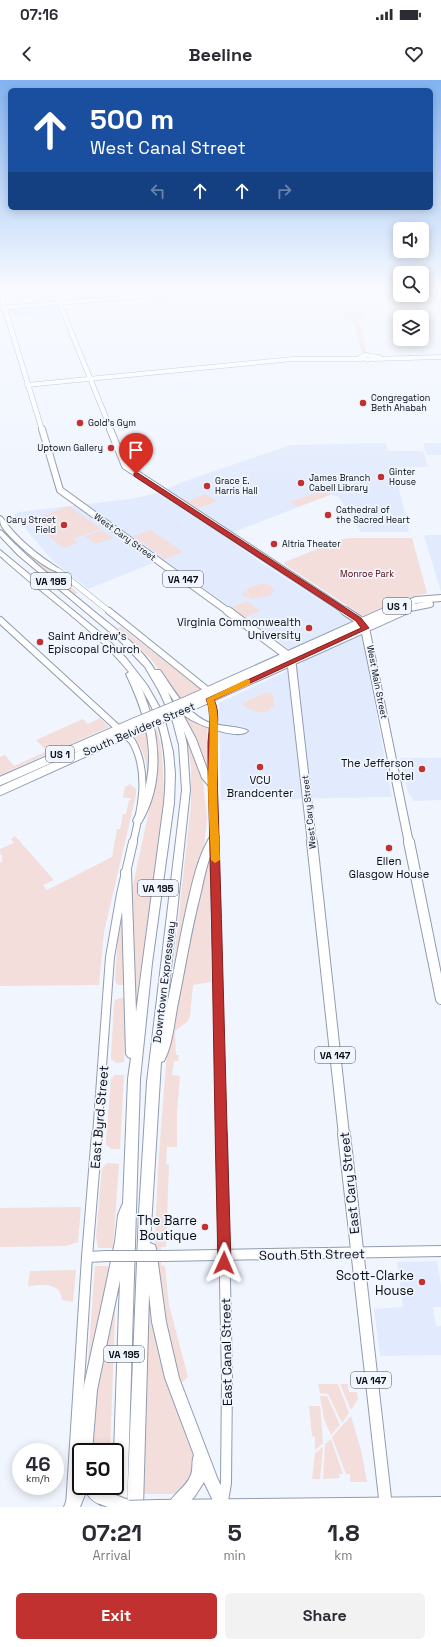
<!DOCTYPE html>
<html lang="en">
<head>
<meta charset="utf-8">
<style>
	body { margin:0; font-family:"Space Grotesk",sans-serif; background:#f2f2f3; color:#2b2b33; height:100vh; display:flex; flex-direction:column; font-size:15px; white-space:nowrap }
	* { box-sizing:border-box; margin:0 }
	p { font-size:13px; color:#7c7c81 }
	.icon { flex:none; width:22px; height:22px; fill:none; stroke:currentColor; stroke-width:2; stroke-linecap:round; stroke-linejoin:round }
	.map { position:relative; height:1427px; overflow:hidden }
	.panel { display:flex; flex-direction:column; background:#fff; flex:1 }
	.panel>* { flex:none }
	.top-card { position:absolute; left:8px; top:8px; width:425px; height:122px; border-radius:6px; box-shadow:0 2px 10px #0003; background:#1a4fa0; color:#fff; overflow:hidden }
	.buttons { position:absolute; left:393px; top:142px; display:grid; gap:8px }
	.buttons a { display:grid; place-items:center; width:36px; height:36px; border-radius:6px; background:#fff; box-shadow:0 2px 10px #0003; font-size:20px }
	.speed { position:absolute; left:12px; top:1363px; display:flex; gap:8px; font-size:20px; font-weight:700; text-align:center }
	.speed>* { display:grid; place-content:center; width:52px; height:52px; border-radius:50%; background:#fff; box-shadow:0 2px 10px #0003; line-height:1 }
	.speed small { font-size:10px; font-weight:400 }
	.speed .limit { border:2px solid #111; border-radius:6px; background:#fff; color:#111 }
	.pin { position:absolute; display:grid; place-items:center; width:34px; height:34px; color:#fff; margin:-41px -17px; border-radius:50% 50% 50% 0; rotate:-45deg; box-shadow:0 0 4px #0007 }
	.pin .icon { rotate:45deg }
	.me { position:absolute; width:44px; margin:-22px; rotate:1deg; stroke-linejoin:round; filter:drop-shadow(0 0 3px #0008) }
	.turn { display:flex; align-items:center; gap:14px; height:84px; padding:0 16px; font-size:18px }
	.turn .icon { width:52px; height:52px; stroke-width:2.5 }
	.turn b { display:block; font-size:28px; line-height:34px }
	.lanes { display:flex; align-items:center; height:38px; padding:0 16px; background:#0003; justify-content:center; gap:20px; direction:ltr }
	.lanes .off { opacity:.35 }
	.eta { display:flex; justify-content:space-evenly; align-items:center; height:68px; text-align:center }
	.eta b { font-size:24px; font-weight:600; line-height:28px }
	.button { display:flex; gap:8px; margin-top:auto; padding:8px 16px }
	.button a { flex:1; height:46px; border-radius:6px; background:#c03130; color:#fff; font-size:16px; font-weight:600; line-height:46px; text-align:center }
	.button a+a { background:#f2f2f3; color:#2b2b33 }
	.status { display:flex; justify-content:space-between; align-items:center; height:28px; padding:0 20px; background:#fff; direction:ltr }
	.status svg { height:11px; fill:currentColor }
	header { display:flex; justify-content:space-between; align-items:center; height:52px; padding:0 16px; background:#fff; font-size:18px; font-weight:600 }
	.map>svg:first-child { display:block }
	.built { fill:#e2ebfd }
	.green { fill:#f3dedc }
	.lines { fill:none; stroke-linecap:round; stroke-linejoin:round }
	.secondary-far4-casing { stroke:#919cb1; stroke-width:5 }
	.secondary-far3-casing { stroke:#919cb1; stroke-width:6 }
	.secondary-far2-casing { stroke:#919cb1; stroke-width:8 }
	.secondary-far1-casing { stroke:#919cb1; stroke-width:10 }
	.secondary-casing { stroke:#919cb1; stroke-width:12 }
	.primary-far4-casing { stroke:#919cb1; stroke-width:5.5 }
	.primary-far3-casing { stroke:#919cb1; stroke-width:8 }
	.primary-far2-casing { stroke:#919cb1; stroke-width:10 }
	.primary-far1-casing { stroke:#919cb1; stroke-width:12 }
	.primary-casing { stroke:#919cb1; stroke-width:14 }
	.highway-casing { stroke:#919cb1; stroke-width:2 }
	.secondary-far4 { stroke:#fff; stroke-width:4 }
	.secondary-far3 { stroke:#fff; stroke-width:5 }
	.secondary-far2 { stroke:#fff; stroke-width:6 }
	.secondary-far1 { stroke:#fff; stroke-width:8 }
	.secondary { stroke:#fff; stroke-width:10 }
	.primary-far4 { stroke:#fff; stroke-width:4.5 }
	.primary-far3 { stroke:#fff; stroke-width:6 }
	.primary-far2 { stroke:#fff; stroke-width:8 }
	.primary-far1 { stroke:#fff; stroke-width:10 }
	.primary { stroke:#fff; stroke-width:12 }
	.highway { fill:#fff; fill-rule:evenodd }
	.secondary-bridge-far1-casing { stroke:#919cb1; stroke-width:8; stroke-linecap:butt }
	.secondary-bridge-casing { stroke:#919cb1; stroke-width:12; stroke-linecap:butt }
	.primary-bridge-casing { stroke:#919cb1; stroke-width:10; stroke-linecap:butt }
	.highway-bridge-casing { stroke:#919cb1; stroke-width:16; stroke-linecap:butt }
	.secondary-bridge-far1 { stroke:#fff; stroke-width:6 }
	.secondary-bridge { stroke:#fff; stroke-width:10 }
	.primary-bridge { stroke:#fff; stroke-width:8 }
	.highway-bridge { stroke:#fff; stroke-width:14 }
	.route { fill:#c03130; stroke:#7d201f }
	.slow { fill:#f59e0b }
	.poi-dot { fill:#c03130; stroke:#f0f5fe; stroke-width:1.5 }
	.labels { text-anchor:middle; stroke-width:3.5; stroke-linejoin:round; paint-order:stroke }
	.far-poi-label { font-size:9px; fill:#090d14; stroke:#f0f5fe; text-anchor:start }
	.far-street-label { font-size:9px; fill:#090d14; stroke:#f0f5fe }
	.far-park-label { font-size:9px; fill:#590005; stroke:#f0f5fe }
	.shield { fill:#f0f5fe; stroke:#4e535a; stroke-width:1 }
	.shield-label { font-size:10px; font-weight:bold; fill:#090d14 }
	.poi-label { font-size:11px; fill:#090d14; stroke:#f0f5fe; text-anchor:end }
	.street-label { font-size:11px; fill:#090d14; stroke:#f0f5fe }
	.near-street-label { font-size:13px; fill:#090d14; stroke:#f0f5fe }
	.near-poi-label { font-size:13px; fill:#090d14; stroke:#f0f5fe; text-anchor:end }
</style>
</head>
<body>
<div class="status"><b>07:16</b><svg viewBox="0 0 49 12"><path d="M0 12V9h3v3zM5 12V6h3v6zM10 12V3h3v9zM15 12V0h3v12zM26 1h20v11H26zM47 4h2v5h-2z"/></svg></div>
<header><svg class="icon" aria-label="back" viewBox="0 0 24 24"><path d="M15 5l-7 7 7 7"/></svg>Beeline<svg class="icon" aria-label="heart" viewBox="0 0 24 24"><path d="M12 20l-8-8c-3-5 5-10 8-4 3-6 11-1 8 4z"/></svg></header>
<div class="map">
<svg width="441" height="1427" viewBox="0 0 441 1427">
	<rect width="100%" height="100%" fill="#f0f5fe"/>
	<g class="built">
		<polygon points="30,227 31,229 56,227 62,240 39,242 36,236 10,238 7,229"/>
		<polygon points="386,363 388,371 423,371 428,387 394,387 409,452 361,452 339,417 333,415 329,415 224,456 260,482 353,541 362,555 392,717 221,720 219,623 299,585 305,580 163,479 88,509 52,480 14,435 19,432 130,419 158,413 180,403 290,365"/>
		<polygon points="423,363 441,363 441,375 427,375"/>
		<polygon points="153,369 157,374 130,383 128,382 125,376 142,374 143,374 142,370"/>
		<polygon points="427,455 441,455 441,512 424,456"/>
		<polygon points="400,678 441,678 441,720 414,721 408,712"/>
		<polygon points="437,1181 441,1205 441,1227 433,1227 436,1246 441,1246 441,1275 380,1276 374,1229 403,1227 397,1182"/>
	</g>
	<g class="green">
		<path d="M355,231L364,233L367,237C360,242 348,242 342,236L345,232Z"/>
		<polygon points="351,241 361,241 360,244 367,274 362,273 354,244"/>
		<polygon points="326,409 330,415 298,427 290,422"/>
		<path d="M205,414L217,421C196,429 199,431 180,419L183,418L188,421Z"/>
		<polygon points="69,426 101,449 73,459 78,463 64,468 28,441"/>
		<polygon points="102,450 113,458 95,464 85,456"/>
		<polygon points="151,450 183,472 165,479 133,456"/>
		<polygon points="5,451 78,513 74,514 27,475"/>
		<polygon points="349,458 412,458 427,513 398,521 363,536 284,484 285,482 339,460"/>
		<path d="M262,504C267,503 272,505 274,511L271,515C261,518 250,521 241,515L247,509V514L251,518L248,513V509L252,506Z"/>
		<polygon points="247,521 260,531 244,538 231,528 232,527"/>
		<polygon points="121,547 194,604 200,609 199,611 181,619 150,578 118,548"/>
		<path d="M266,612L273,614L274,627H271L267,632C258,634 248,629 241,624Z"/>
		<polygon points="149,627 157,649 161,666 163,686 164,722 134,936 130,819 154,707 153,648"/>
		<polygon points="186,634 193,640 207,648 209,697 182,635"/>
		<polygon points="100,638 109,647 0,695 0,677 5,675 14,686 47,671 36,660 83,639 88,644"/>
		<path d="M148,649L151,672L148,701C147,683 144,671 134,656Z"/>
		<polygon points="185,652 196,678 203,702 207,738 204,769 176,889 173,890 191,724 191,687"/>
		<polygon points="130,704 136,709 136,715 104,852 99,905 0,906 0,782 2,782 2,775 0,774 0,769 14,763 11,759 15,756 53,799 52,801 43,805 47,810 112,777 117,749 120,749 123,734 126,734 129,720 131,720 130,718 123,718 125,707"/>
		<polygon points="210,772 211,902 193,905 190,936 188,941 175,951 176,975 179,975 178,981 174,981 172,995 180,996 177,1033 177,1067 167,1067 166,1084 169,1085 166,1167 161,1167 161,1185 165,1186 169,1225 188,1297 181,1303 168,1261 158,1203 155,1157 158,1087 167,971 196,824"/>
		<polygon points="123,828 126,905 118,905 115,901 118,854"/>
		<polygon points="120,918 127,918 124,982 116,983 111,979 111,975 114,925 115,920"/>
		<polygon points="115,995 124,995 120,1069 111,1069 106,1064 106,1060 111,999"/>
		<polygon points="107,1083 119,1084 113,1168 98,1168 96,1156 102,1088"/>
		<polygon points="81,1127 78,1162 66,1166 0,1167 0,1128"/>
		<polygon points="95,1186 112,1186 86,1308"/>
		<path d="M76,1190L73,1222L62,1220C60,1201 42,1205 28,1206L30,1191Z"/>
		<polygon points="149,1196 197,1388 181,1411 173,1414 144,1414"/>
		<polygon points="116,1211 110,1372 92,1372 94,1314"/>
		<polygon points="318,1304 338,1304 349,1333 342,1343 328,1314 320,1313"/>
		<polygon points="340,1304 348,1304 349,1312 357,1312 358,1319 351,1330"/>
		<polygon points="320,1316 327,1316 340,1345 331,1355 324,1339"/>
		<polygon points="309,1326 320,1326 323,1363 315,1370 315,1357 312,1356"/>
		<polygon points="351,1336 361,1370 367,1402 350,1402 350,1394 346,1394 332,1357"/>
		<polygon points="331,1359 343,1394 339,1394 340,1398 323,1399 325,1364"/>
		<polygon points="323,1367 320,1399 312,1399 315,1373"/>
	</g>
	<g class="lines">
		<defs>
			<g id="secondary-far4">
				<polyline points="0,228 250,207"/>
				<polyline points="372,276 373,278 368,280 360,277 366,275 379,277"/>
				<polyline points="373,279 441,277"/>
				<polyline points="27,305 293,279 362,279"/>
			</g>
			<polyline id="secondary-far3" points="59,491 110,532"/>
			<g id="secondary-far2">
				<polyline points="109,531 206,609 212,624 213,637"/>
				<path d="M0,540L132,661C150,692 141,729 133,763"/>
				<polyline points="213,654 212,704 214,763"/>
			</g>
			<g id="secondary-far1">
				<polyline points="214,762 222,1055"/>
				<polyline points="97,1055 110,877 121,814 133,762"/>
			</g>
			<g id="secondary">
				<polyline points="222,1054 227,1299 226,1403 223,1421"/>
				<polyline points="164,1176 441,1171"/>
				<polyline points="87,1177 107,1176"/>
				<polyline points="158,1425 441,1422"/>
				<polyline points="71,1427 87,1177 97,1054"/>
			</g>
			<g id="primary-far4">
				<polyline points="53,207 111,350"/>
				<polyline points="436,207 441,217"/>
				<polyline points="0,213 42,350"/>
			</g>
			<g id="primary-far3">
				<polyline points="42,349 60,410 229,532"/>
				<polyline points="110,349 125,386 347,532"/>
				<polyline points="385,532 416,520 441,518"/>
				<polyline points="401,532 410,528 430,524"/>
			</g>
			<g id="primary-far2">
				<polyline points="228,531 291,578 312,763"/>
				<polyline points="345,531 359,540 365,548 409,763"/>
				<polyline points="186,621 387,531"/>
				<polyline points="190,627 403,531"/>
				<polyline points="0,701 135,642"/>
				<polyline points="0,711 137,649"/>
			</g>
			<g id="primary-far1">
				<polyline points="312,762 344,1055"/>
				<polyline points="409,762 441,919"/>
			</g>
			<polyline id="primary" points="344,1054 386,1427"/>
			<g id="highway">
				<path d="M0,436L2,437C18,460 38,475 61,490V492C49,494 7,457 1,445C0,442 0,439 0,436Z"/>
				<path d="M0,450L2,451C31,482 64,506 96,533C117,550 141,567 155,590H160C174,610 186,633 210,643C219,646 245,647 248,651C238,661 194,644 184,635C178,629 173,619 168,612L175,629H180L196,659L210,697L216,704L215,706H209L202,698L184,651L187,665L190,710L167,925C175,888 181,850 190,813C195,792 200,773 211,755H217L219,757C209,774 205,793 201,812C191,850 185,889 177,928C174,945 172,966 164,981L161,982L150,1163L155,1165L156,1169L166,1242L179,1298L218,1400L231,1424L229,1427H216L204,1402L195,1416L185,1427H169L168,1425C173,1414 185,1408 190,1397C194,1390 191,1382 194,1375L165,1298L152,1242L149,1214L143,1427H127L139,1133L147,1002L182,710L179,665L173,642L159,611L145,587L118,559L18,475L0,456Z"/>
				<path d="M0,470L103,555L126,578L147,605L163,633L173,672L175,694L174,723L152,883L140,999L127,1427H111L112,1406H115V1372H114L120,1200L97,1310L92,1372H81V1378L78,1372L83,1310L103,1219L115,1162L118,1135L122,1125L123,1124L128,999L131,978L128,977L126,974L121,791L123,789H129L131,791L136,932L164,723C167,693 166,662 154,633C151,624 144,614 140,605C160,649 166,701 141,743H135L133,741C159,688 151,646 126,594L129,592C93,547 42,515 0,476Z"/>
				<path d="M81,1393V1406C93,1406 103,1404 109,1417L106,1422L101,1425C94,1422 90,1419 86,1412L80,1427H64L76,1395Z"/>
			</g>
		</defs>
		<use href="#secondary-far4" class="secondary-far4-casing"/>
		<use href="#secondary-far3" class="secondary-far3-casing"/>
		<use href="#secondary-far2" class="secondary-far2-casing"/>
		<use href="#secondary-far1" class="secondary-far1-casing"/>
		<use href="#secondary" class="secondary-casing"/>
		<use href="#primary-far4" class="primary-far4-casing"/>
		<use href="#primary-far3" class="primary-far3-casing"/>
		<use href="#primary-far2" class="primary-far2-casing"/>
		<use href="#primary-far1" class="primary-far1-casing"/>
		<use href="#primary" class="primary-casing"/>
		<use href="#highway" class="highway-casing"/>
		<use href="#secondary-far4" class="secondary-far4"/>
		<use href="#secondary-far3" class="secondary-far3"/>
		<use href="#secondary-far2" class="secondary-far2"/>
		<use href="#secondary-far1" class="secondary-far1"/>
		<use href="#secondary" class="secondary"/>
		<use href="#primary-far4" class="primary-far4"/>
		<use href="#primary-far3" class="primary-far3"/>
		<use href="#primary-far2" class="primary-far2"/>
		<use href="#primary-far1" class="primary-far1"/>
		<use href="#primary" class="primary"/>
		<use href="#highway" class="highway"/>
		<defs>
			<polyline id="secondary-bridge-far1" points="213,637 213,654"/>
			<g id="secondary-bridge">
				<polyline points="107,1176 164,1176"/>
				<polyline points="123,1426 158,1425"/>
			</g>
			<g id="primary-bridge">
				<polyline points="135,642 186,621"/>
				<polyline points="137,649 190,627"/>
			</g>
			<polyline id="highway-bridge" points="101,1417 125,1426"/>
		</defs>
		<use href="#secondary-bridge-far1" class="secondary-bridge-far1-casing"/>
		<use href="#secondary-bridge" class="secondary-bridge-casing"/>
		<use href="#primary-bridge" class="primary-bridge-casing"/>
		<use href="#highway-bridge" class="highway-bridge-casing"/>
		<use href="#secondary-bridge-far1" class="secondary-bridge-far1"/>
		<use href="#secondary-bridge" class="secondary-bridge"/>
		<use href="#primary-bridge" class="primary-bridge"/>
		<use href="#highway-bridge" class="highway-bridge"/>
	</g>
	<linearGradient id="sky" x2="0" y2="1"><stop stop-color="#82b3f1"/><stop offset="0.51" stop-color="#f8faff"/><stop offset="1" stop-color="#f8faff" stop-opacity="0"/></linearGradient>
	<rect width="441" height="407" fill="url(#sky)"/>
	<path class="route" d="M134,393H138L361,538L369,548L214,620C220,631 217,646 217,659C217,681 217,703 218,725C223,878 226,1030 231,1183L229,1187L224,1189L220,1187L218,1183C214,1031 213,879 209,727C208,706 208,685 208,663C209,649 212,632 206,619L361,548L356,541L134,396Z"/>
	<path class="slow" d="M247,599L250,600V604L214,620C221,634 217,684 217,703C217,728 219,754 220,780L215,783L211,780C210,754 208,728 208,702C208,683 213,634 206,619Z"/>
	<g class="poi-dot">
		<circle cx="363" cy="323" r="4"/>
		<circle cx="80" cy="343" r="4"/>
		<circle cx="111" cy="368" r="4"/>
		<circle cx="381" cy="397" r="4"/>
		<circle cx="301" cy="403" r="4"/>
		<circle cx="207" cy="406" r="4"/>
		<circle cx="328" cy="435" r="4"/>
		<circle cx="64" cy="445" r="4"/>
		<circle cx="274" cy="464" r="4"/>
		<circle cx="309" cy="548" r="4"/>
		<circle cx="40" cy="562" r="4"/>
		<circle cx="260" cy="687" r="4"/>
		<circle cx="422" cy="689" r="4"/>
		<circle cx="389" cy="768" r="4"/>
		<circle cx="205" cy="1147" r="4"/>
		<circle cx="422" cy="1202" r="4"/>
	</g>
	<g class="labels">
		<g class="far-poi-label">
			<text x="371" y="321">Congregation<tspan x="371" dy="10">Beth Ahabah</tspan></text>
			<text x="88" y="346">Gold's Gym</text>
			<text x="103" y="371" text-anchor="end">Uptown Gallery</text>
			<text x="389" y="395">Ginter<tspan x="389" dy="10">House</tspan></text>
			<text x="309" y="401">James Branch<tspan x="309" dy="10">Cabell Library</tspan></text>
			<text x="215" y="404">Grace E.<tspan x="215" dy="10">Harris Hall</tspan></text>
			<text x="336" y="433">Cathedral of<tspan x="336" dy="10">the Sacred Heart</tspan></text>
			<text x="56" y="443" text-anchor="end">Cary Street<tspan x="56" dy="10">Field</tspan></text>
			<text x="282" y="467">Altria Theater</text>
		</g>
		<g class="far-street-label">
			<text transform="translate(125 457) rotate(36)" y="3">West Cary Street</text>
			<text transform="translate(377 602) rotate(79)" y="3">West Main Street</text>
			<text transform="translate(309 732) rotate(-96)" y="3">West Cary Street</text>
		</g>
		<g class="far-park-label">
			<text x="367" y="497">Monroe Park</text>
		</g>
		<g class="shield">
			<rect x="163" y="491" width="40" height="16" rx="3"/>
			<rect x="31" y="493" width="40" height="16" rx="3"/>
			<rect x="383" y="518" width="28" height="16" rx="3"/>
			<rect x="46" y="666" width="28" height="16" rx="3"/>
			<rect x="138" y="800" width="40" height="16" rx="3"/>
			<rect x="315" y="967" width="40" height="16" rx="3"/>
			<rect x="104" y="1266" width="40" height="16" rx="3"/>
			<rect x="351" y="1292" width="40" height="16" rx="3"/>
		</g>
		<g class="shield-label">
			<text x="183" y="503">VA 147</text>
			<text x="51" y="505">VA 195</text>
			<text x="397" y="530">US 1</text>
			<text x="60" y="678">US 1</text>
			<text x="158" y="812">VA 195</text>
			<text x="335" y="979">VA 147</text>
			<text x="124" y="1278">VA 195</text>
			<text x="371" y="1304">VA 147</text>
		</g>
		<g class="poi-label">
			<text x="301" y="546">Virginia Commonwealth<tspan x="301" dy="13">University</tspan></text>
			<text x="48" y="560" text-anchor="start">Saint Andrew's<tspan x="48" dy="13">Episcopal Church</tspan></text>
			<text x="414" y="687">The Jefferson<tspan x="414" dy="13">Hotel</tspan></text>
			<text x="260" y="704" text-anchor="middle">VCU<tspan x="260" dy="13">Brandcenter</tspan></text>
			<text x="389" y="785" text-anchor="middle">Ellen<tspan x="389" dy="13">Glasgow House</tspan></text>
		</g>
		<g class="street-label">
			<text transform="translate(139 649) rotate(-23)" y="4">South Belvidere Street</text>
			<text transform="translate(164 902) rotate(-83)" y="4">Downtown Expressway</text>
		</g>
		<g class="near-street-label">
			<text transform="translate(99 1037) rotate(-85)" y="5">East Byrd Street</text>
			<text transform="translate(349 1103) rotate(-96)" y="5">East Cary Street</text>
			<text transform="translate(312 1174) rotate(-1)" y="5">South 5th Street</text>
			<text transform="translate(226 1272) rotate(-91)" y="5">East Canal Street</text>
		</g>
		<g class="near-poi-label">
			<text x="197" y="1145">The Barre<tspan x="197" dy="15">Boutique</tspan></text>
			<text x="414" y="1200">Scott-Clarke<tspan x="414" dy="15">House</tspan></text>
		</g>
	</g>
</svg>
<div class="buttons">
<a><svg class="icon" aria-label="sound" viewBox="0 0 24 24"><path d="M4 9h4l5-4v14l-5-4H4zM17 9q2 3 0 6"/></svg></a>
<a><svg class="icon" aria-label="search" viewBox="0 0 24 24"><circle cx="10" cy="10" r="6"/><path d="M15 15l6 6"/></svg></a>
<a><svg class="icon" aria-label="layers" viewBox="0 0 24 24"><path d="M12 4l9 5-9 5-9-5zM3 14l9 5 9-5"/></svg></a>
</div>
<div class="speed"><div>46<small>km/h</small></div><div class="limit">50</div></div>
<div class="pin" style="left:136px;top:394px;background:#d93025"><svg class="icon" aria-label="arrive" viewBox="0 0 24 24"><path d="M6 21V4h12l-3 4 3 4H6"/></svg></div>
<svg class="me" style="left:224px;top:1183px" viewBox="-20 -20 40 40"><path d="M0-17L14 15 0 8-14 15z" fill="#c03130" stroke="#fff" stroke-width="4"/></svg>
<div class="top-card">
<div class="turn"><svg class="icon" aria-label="ahead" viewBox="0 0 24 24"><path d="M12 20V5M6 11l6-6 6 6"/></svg><div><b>500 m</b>West Canal Street</div></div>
<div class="lanes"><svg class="icon off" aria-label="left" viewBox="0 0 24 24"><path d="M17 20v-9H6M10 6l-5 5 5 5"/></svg><svg class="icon" aria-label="ahead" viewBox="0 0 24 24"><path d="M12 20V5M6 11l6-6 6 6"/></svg><svg class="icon" aria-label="ahead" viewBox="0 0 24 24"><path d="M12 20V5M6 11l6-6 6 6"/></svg><svg class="icon off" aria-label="right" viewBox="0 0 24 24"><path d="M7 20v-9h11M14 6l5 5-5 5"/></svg></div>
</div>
</div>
<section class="panel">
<div class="eta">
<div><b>07:21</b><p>Arrival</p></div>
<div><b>5</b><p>min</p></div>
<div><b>1.8</b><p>km</p></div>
</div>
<div class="button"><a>Exit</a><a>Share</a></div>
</section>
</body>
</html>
